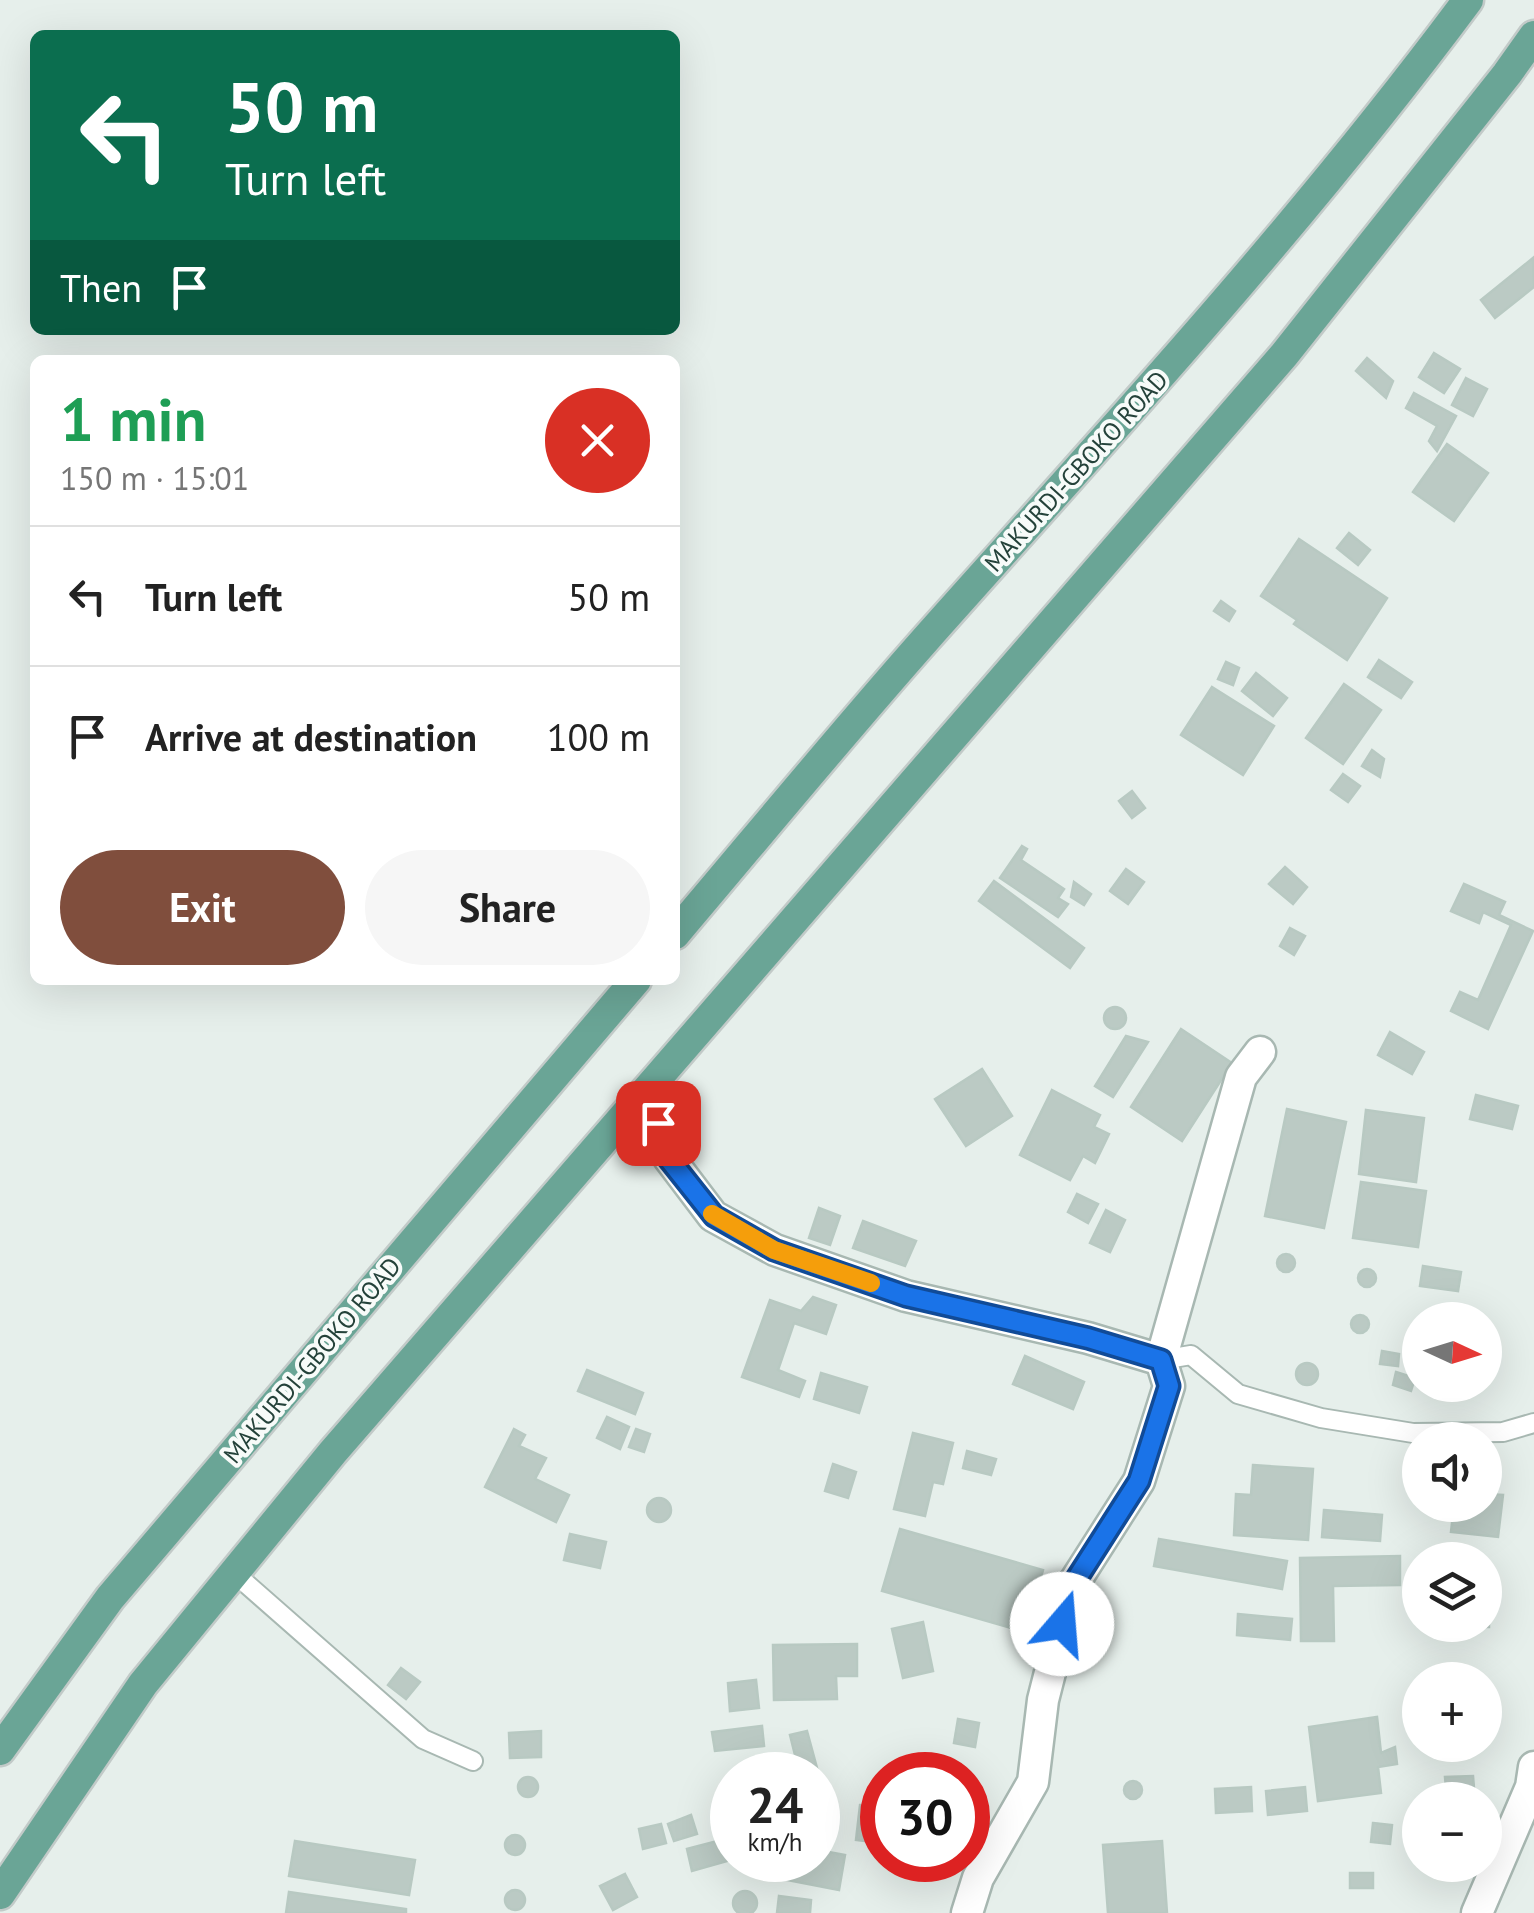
<!DOCTYPE html>
<html lang="en">
<head>
<meta charset="utf-8">
<style>
	body { margin:0; font-family:"PT Sans",sans-serif; background:#f6f6f6; color:#222; height:100vh; display:flex; flex-direction:column; font-size:38px; white-space:nowrap }
	* { box-sizing:border-box; margin:0 }
	p { font-size:32px; color:#767676 }
	.icon { flex:none; width:55px; height:55px; fill:none; stroke:currentColor; stroke-width:2; stroke-linecap:round; stroke-linejoin:round }
	.map { position:relative; flex:1; overflow:hidden }
	.sheet { position:absolute; left:30px; top:355px; width:650px; height:630px; display:flex; flex-direction:column; background:#fff; border-radius:15px; box-shadow:0 10px 40px #0002 }
	.sheet>* { flex:none }
	.top-card { position:absolute; left:30px; top:30px; width:650px; height:305px; border-radius:15px; box-shadow:0 10px 40px #0002; background:#0b6e4f; color:#fff; overflow:hidden }
	.needle { width:65px; rotate:94deg }
	.fabs { position:absolute; left:1402px; top:1302px; display:grid; gap:20px }
	.fabs a { display:grid; place-items:center; width:100px; height:100px; border-radius:50%; background:#fff; box-shadow:0 10px 40px #0002; font-size:50px }
	.speed { position:absolute; left:710px; top:1752px; display:flex; gap:20px; font-size:50px; font-weight:700; text-align:center }
	.speed>* { display:grid; place-content:center; width:130px; height:130px; border-radius:50%; background:#fff; box-shadow:0 10px 40px #0002; line-height:1 }
	.speed small { font-size:25px; font-weight:400 }
	.speed .limit { border:15px solid #d22; background:#fff; color:#111 }
	.pin { position:absolute; display:grid; place-items:center; width:85px; height:85px; color:#fff; margin:-42px; border-radius:20px; box-shadow:0 5px 15px #0006 }
	.me { position:absolute; width:110px; margin:-55px; rotate:18deg; stroke-linejoin:round; filter:drop-shadow(0 0 8px #0008) }
	.turn { display:flex; align-items:center; gap:35px; height:210px; padding:0 30px; font-size:45px }
	.turn .icon { width:130px; height:130px; stroke-width:2.5 }
	.turn b { display:block; font-size:70px; line-height:85px }
	.then { display:flex; align-items:center; height:95px; padding:0 30px; background:#0003; gap:20px; font-size:38px }
	.round { display:grid; place-items:center; flex:none; width:105px; height:105px; border-radius:52px; background:#f6f6f6 }
	.overview { display:flex; align-items:center; justify-content:space-between; height:170px; padding:0 30px }
	h1 { font-size:60px; font-weight:700; line-height:75px; color:#1e9e55 }
	.cta { display:flex; gap:20px; margin-top:auto; padding:20px 30px }
	.cta a { flex:1; height:115px; border-radius:60px; background:#804e3d; color:#fff; font-size:40px; font-weight:700; line-height:115px; text-align:center }
	.cta a+a { background:#f6f6f6; color:#222 }
	ul { padding:0; list-style:none }
	li { display:flex; align-items:center; gap:30px; height:140px; padding:0 30px; border-top:2px solid #e0e0e0 }
	li div { flex:1 }
	li b { display:block; font-size:38px }
	li em { font-style:normal }
	.map>svg:first-child { display:block }
	.building { fill:#bbcac4; stroke:#b8c9c2; stroke-width:2.5 }
	.lines { fill:none; stroke-linecap:round; stroke-linejoin:round }
	.service-casing { stroke:#a8b8b2; stroke-width:22 }
	.minor-casing { stroke:#a8b8b2; stroke-width:35 }
	.primary-casing { stroke:#c2cac8; stroke-width:35 }
	.service { stroke:#fff; stroke-width:18 }
	.minor { stroke:#fff; stroke-width:30 }
	.primary { stroke:#6aa596; stroke-width:30 }
	.route-casing { stroke:#114b97; stroke-width:25 }
	.route { stroke:#1a73e8; stroke-width:18 }
	.slow { stroke:#f59e0b; stroke-width:18 }
	.labels { text-anchor:middle; stroke-width:8; stroke-linejoin:round; paint-order:stroke }
	.street-label { font-size:25px; fill:#24423a; stroke:#f7fbf9 }
</style>
</head>
<body>
<div class="map">
<svg width="1534" height="1913" viewBox="0 0 1534 1913">
	<rect width="100%" height="100%" fill="#e6efeb"/>
	<g class="building">
		<polygon points="1533,258 1534,287 1495,318 1481,300"/>
		<polygon points="1434,353 1460,369 1444,393 1419,377"/>
		<polygon points="1367,358 1393,381 1386,398 1356,371"/>
		<polygon points="1466,378 1487,389 1473,416 1452,405"/>
		<polygon points="1414,393 1456,416 1437,451 1429,441 1437,426 1406,408"/>
		<polygon points="1447,444 1488,473 1454,521 1413,492"/>
		<polygon points="1349,533 1370,550 1358,565 1337,548"/>
		<polygon points="1299,539 1387,598 1347,660 1294,624 1297,620 1261,596"/>
		<polygon points="1221,601 1235,611 1229,621 1214,611"/>
		<polygon points="1379,660 1412,682 1401,698 1368,677"/>
		<polygon points="1226,662 1239,668 1233,685 1218,679"/>
		<polygon points="1256,673 1287,698 1273,716 1242,691"/>
		<polygon points="1344,684 1381,710 1343,764 1306,738"/>
		<polygon points="1212,687 1274,726 1243,775 1181,735"/>
		<polygon points="1372,750 1384,759 1380,777 1362,766"/>
		<polygon points="1343,774 1360,786 1348,802 1331,790"/>
		<polygon points="1132,791 1145,808 1132,818 1119,801"/>
		<polygon points="1022,846 1027,849 1021,860 1064,889 1058,898 1068,904 1058,917 1000,878"/>
		<polygon points="1285,867 1307,887 1293,904 1269,884"/>
		<polygon points="1126,869 1144,882 1128,904 1110,891"/>
		<polygon points="994,881 1084,948 1070,968 979,901"/>
		<polygon points="1074,882 1091,894 1084,905 1071,897"/>
		<polygon points="1464,884 1505,902 1499,915 1533,931 1488,1029 1451,1011 1460,992 1478,1000 1511,925 1483,912 1479,923 1451,911"/>
		<polygon points="1290,928 1305,936 1294,955 1280,946"/>
		<circle cx="1115" cy="1018" r="11"/>
		<polygon points="1181,1029 1232,1063 1182,1141 1131,1107"/>
		<polygon points="1390,1032 1424,1052 1412,1074 1378,1055"/>
		<polygon points="1126,1036 1148,1042 1113,1097 1095,1086"/>
		<polygon points="982,1069 1012,1116 966,1146 935,1099"/>
		<polygon points="1052,1090 1100,1115 1094,1127 1109,1134 1095,1163 1083,1156 1070,1180 1020,1155"/>
		<polygon points="1476,1095 1518,1106 1512,1129 1470,1119"/>
		<polygon points="1287,1109 1346,1122 1324,1228 1265,1216"/>
		<polygon points="1366,1110 1424,1118 1416,1182 1359,1174"/>
		<polygon points="1361,1182 1426,1191 1418,1247 1353,1238"/>
		<polygon points="1077,1194 1098,1204 1088,1223 1068,1212"/>
		<polygon points="819,1208 840,1216 830,1245 809,1238"/>
		<polygon points="1106,1210 1125,1220 1110,1252 1090,1243"/>
		<polygon points="863,1221 916,1241 905,1266 853,1248"/>
		<circle cx="1286" cy="1263" r="9"/>
		<polygon points="1423,1266 1461,1272 1458,1291 1420,1286"/>
		<circle cx="1367" cy="1278" r="9"/>
		<polygon points="813,1297 836,1305 826,1334 794,1323 778,1370 805,1381 799,1397 742,1377 770,1300 801,1311"/>
		<circle cx="1360" cy="1324" r="9"/>
		<polygon points="1382,1351 1399,1354 1398,1366 1380,1364"/>
		<polygon points="1025,1356 1084,1382 1073,1409 1013,1384"/>
		<circle cx="1307" cy="1374" r="11"/>
		<polygon points="587,1370 643,1393 635,1414 578,1391"/>
		<polygon points="1396,1372 1415,1378 1411,1391 1393,1385"/>
		<polygon points="821,1373 867,1387 859,1413 814,1399"/>
		<circle cx="1450" cy="1391" r="8"/>
		<polygon points="607,1417 629,1427 620,1449 597,1438"/>
		<polygon points="514,1429 525,1435 519,1446 546,1458 535,1479 569,1495 556,1522 485,1487"/>
		<polygon points="636,1429 650,1434 644,1452 629,1447"/>
		<polygon points="913,1433 953,1443 943,1484 933,1482 925,1516 894,1509"/>
		<polygon points="967,1451 996,1459 991,1475 963,1468"/>
		<polygon points="833,1464 856,1472 848,1498 825,1491"/>
		<polygon points="1253,1465 1313,1469 1308,1540 1234,1535 1236,1494 1251,1495"/>
		<polygon points="1485,1494 1503,1495 1498,1537 1451,1532 1454,1505 1485,1505"/>
		<circle cx="659" cy="1510" r="12"/>
		<polygon points="1324,1510 1382,1515 1380,1541 1322,1537"/>
		<polygon points="900,1529 1043,1570 1025,1632 882,1591"/>
		<polygon points="570,1534 606,1542 600,1568 564,1560"/>
		<polygon points="1159,1539 1287,1561 1282,1589 1154,1566"/>
		<polygon points="1400,1556 1400,1585 1333,1586 1334,1641 1301,1641 1300,1558"/>
		<polygon points="1485,1600 1489,1600 1489,1627 1443,1627 1485,1625"/>
		<polygon points="1238,1614 1292,1619 1290,1640 1237,1635"/>
		<polygon points="923,1622 933,1671 903,1678 892,1629"/>
		<polygon points="857,1644 857,1676 836,1676 837,1699 774,1700 773,1645"/>
		<polygon points="401,1668 420,1682 406,1699 388,1685"/>
		<polygon points="756,1680 759,1708 730,1711 728,1683"/>
		<polygon points="1377,1717 1381,1753 1395,1747 1397,1764 1378,1767 1381,1793 1318,1801 1309,1727"/>
		<polygon points="958,1719 979,1723 975,1747 954,1743"/>
		<polygon points="762,1726 764,1746 715,1751 712,1732"/>
		<polygon points="541,1731 541,1757 510,1758 509,1733"/>
		<polygon points="807,1731 820,1779 818,1780 818,1775 800,1775 790,1735"/>
		<rect x="1448" y="1745" width="21" height="10"/>
		<polygon points="1473,1776 1475,1800 1447,1800 1445,1777"/>
		<circle cx="528" cy="1787" r="10"/>
		<circle cx="1133" cy="1790" r="9"/>
		<polygon points="1251,1787 1252,1811 1216,1813 1215,1789"/>
		<polygon points="1305,1787 1307,1811 1268,1815 1266,1791"/>
		<polygon points="860,1805 882,1807 882,1843 856,1840"/>
		<polygon points="691,1815 697,1834 674,1841 668,1824"/>
		<polygon points="1373,1823 1392,1825 1390,1844 1371,1842"/>
		<polygon points="661,1824 666,1843 643,1849 639,1829"/>
		<circle cx="515" cy="1845" r="10"/>
		<polygon points="725,1839 731,1860 692,1871 687,1849"/>
		<polygon points="295,1841 415,1860 409,1895 289,1876"/>
		<polygon points="1162,1841 1167,1913 1108,1913 1103,1845"/>
		<polygon points="818,1850 845,1855 839,1890 777,1878 780,1860 818,1860"/>
		<rect x="1350" y="1873" width="23" height="15"/>
		<polygon points="625,1874 637,1897 613,1910 600,1886"/>
		<circle cx="515" cy="1900" r="10"/>
		<circle cx="745" cy="1903" r="12"/>
		<polygon points="289,1892 406,1909 406,1913 286,1913"/>
		<polygon points="779,1896 811,1900 810,1913 777,1913"/>
	</g>
	<g class="lines">
		<defs>
			<g id="service">
				<polyline points="1161,1360 1191,1355 1238,1394 1321,1418 1413,1433 1503,1432 1534,1423"/>
				<polyline points="234,1573 423,1739 473,1761"/>
			</g>
			<g id="minor">
				<polyline points="649,1089 669,1158 713,1216 775,1250 906,1296 1088,1338 1161,1360 1169,1386 1139,1481 1072,1586 1043,1700 1033,1782 978,1878 967,1913"/>
				<polyline points="1161,1360 1241,1077 1260,1052"/>
				<polyline points="1477,1913 1531,1787 1534,1767"/>
			</g>
			<g id="primary">
				<path d="M675,934C758,836 840,736 925,640C1111,431 1301,225 1468,0"/>
				<polyline points="0,1750 110,1598 636,980"/>
				<polyline points="0,1894 143,1684 333,1452 1284,355 1507,74 1534,36"/>
			</g>
		</defs>
		<use href="#service" class="service-casing"/>
		<use href="#minor" class="minor-casing"/>
		<use href="#primary" class="primary-casing"/>
		<use href="#service" class="service"/>
		<use href="#minor" class="minor"/>
		<use href="#primary" class="primary"/>
	</g>
	<g class="lines">
		<defs>
			<polyline id="route" points="658,1123 668,1158 714,1216 774,1250 906,1296 1088,1338 1161,1360 1169,1386 1139,1481 1072,1586 1062,1624"/>
		</defs>
		<use href="#route" class="route-casing"/>
		<use href="#route" class="route"/>
		<polyline class="slow" points="712,1214 774,1250 871,1283"/>
	</g>
	<g class="labels">
		<g class="street-label">
			<text transform="translate(1076 471) rotate(-48)" y="9">MAKURDI-GBOKO ROAD</text>
			<text transform="translate(312 1360) rotate(-50)" y="9">MAKURDI-GBOKO ROAD</text>
		</g>
	</g>
</svg>
<div class="fabs">
<a><svg class="needle" viewBox="-14 -14 28 28"><path d="M0-13l5 13h-10z" fill="#e53935"/><path d="M0 13l5-13h-10z" fill="#767676"/></svg></a>
<a><svg class="icon" aria-label="sound" viewBox="0 0 24 24"><path d="M4 9h4l5-4v14l-5-4H4zM17 9q2 3 0 6"/></svg></a>
<a><svg class="icon" aria-label="layers" viewBox="0 0 24 24"><path d="M12 4l9 5-9 5-9-5zM3 14l9 5 9-5"/></svg></a>
<a>+</a>
<a>−</a>
</div>
<div class="speed"><div>24<small>km/h</small></div><div class="limit">30</div></div>
<div class="pin" style="left:658px;top:1123px;background:#d93025"><svg class="icon" aria-label="arrive" viewBox="0 0 24 24"><path d="M6 21V4h12l-3 4 3 4H6"/></svg></div>
<svg class="me" style="left:1062px;top:1624px" viewBox="-20 -20 40 40"><circle r="19" fill="#fff"/><path d="M0-13L10 11 0 6-10 11z" fill="#1a73e8"/></svg>
<div class="top-card">
<div class="turn"><svg class="icon" aria-label="left" viewBox="0 0 24 24"><path d="M17 20v-9H6M10 6l-5 5 5 5"/></svg><div><b>50 m</b>Turn left</div></div>
<div class="then">Then<svg class="icon" aria-label="arrive" viewBox="0 0 24 24"><path d="M6 21V4h12l-3 4 3 4H6"/></svg></div>
</div>
<section class="sheet">
<div class="overview"><div><h1>1 min</h1><p>150 m · 15:01</p></div><a class="round" style="background:#d93025;color:#fff"><svg class="icon" aria-label="close" viewBox="0 0 24 24"><path d="M6 6l12 12M18 6L6 18"/></svg></a></div>
<ul>
<li><svg class="icon" aria-label="left" viewBox="0 0 24 24"><path d="M17 20v-9H6M10 6l-5 5 5 5"/></svg><div><b>Turn left</b></div><em>50 m</em></li>
<li><svg class="icon" aria-label="arrive" viewBox="0 0 24 24"><path d="M6 21V4h12l-3 4 3 4H6"/></svg><div><b>Arrive at destination</b></div><em>100 m</em></li>
</ul>
<div class="cta"><a>Exit</a><a>Share</a></div>
</section>
</div>
</body>
</html>
